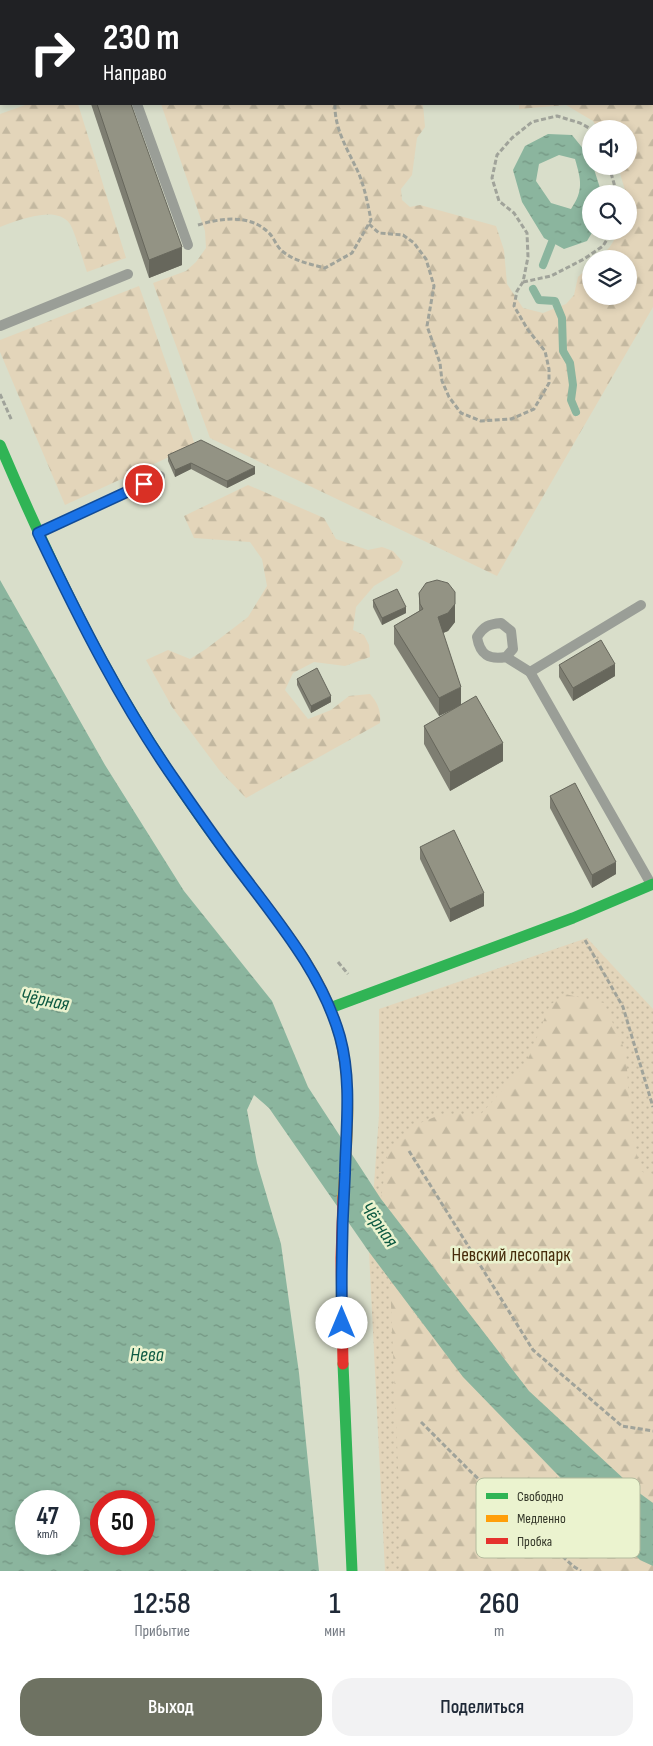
<!DOCTYPE html>
<html lang="ru">
<head>
<meta charset="utf-8">
<style>
	body { margin:0; font-family:"Sofia Sans Condensed",sans-serif; background:#f2f2f3; color:#1f2937; height:100vh; display:flex; flex-direction:column; font-size:19px; white-space:nowrap }
	* { box-sizing:border-box; margin:0 }
	p { font-size:16px; color:#747a83 }
	.icon { flex:none; width:28px; height:28px; fill:none; stroke:currentColor; stroke-width:2; stroke-linecap:round; stroke-linejoin:round }
	.map { position:relative; height:1571px; overflow:hidden }
	.sheet { display:flex; flex-direction:column; background:#fff; flex:1 }
	.sheet>* { flex:none }
	.hud { position:absolute; left:0px; top:0px; width:654px; height:105px; box-shadow:0 2px 8px #0003; background:#202124; color:#fff; overflow:hidden }
	.controls { position:absolute; left:582px; top:120px; display:grid; gap:10px }
	.controls a { display:grid; place-items:center; width:55px; height:55px; border-radius:50%; background:#fff; box-shadow:0 2px 8px #0003; font-size:25px }
	.speed { position:absolute; left:15px; top:1490px; display:flex; gap:10px; font-size:25px; font-weight:700; text-align:center }
	.speed>* { display:grid; place-content:center; width:65px; height:65px; border-radius:50%; background:#fff; box-shadow:0 2px 8px #0003; line-height:1 }
	.speed small { font-size:12px; font-weight:400 }
	.speed .limit { border:8px solid #d22; background:#fff; color:#111 }
	.pin { position:absolute; display:grid; place-items:center; width:42px; height:42px; color:#fff; margin:-21px; border:2px solid #fff; border-radius:50%; box-shadow:0 1px 5px #0007 }
	.me { position:absolute; width:55px; margin:-28px; rotate:0deg; stroke-linejoin:round; filter:drop-shadow(0 0 4px #0008) }
	.turn { display:flex; align-items:center; gap:18px; height:105px; padding:0 20px; font-size:22px }
	.turn .icon { width:65px; height:65px; stroke-width:2.5 }
	.turn b { display:block; font-size:35px; line-height:42px }
	.eta { display:flex; justify-content:space-evenly; align-items:center; height:85px; text-align:center }
	.eta b { font-size:30px; font-weight:600; line-height:35px }
	.cta { display:flex; gap:10px; margin-top:auto; padding:10px 20px }
	.cta a { flex:1; height:58px; border-radius:20px; background:#6e7262; color:#fff; font-size:20px; font-weight:600; line-height:58px; text-align:center }
	.cta a+a { background:#f2f2f3; color:#1f2937 }
	.map>svg:first-child { display:block }
	.grass { fill:url(#grass-dots) }
	.forest { fill:url(#forest-firs) }
	.water { fill:url(#water-ripples); fill-rule:evenodd }
	.lines { fill:none; stroke-linecap:round; stroke-linejoin:round }
	.stream { stroke:#8bb59e; stroke-width:8 }
	.path { stroke:#a0a39a; stroke-width:3; stroke-dasharray:5 2.5; stroke-linecap:butt }
	.lane { stroke:#9a9e97; stroke-width:10 }
	.fast { stroke:#30b455; stroke-width:11 }
	.slow { stroke:#ff9f0a; stroke-width:11 }
	.jam { stroke:#e5322d; stroke-width:11 }
	.wall { fill:#7e7e72 }
	.shaded-wall { fill:#67675c }
	.building { fill:#939384; stroke:#67675c }
	.route-casing { stroke:#114b97; stroke-width:12 }
	.route { stroke:#1a73e8; stroke-width:9 }
	.labels { text-anchor:middle; stroke-width:5; stroke-linejoin:round; paint-order:stroke }
	.park-label { font-size:19px; fill:#462c0a; stroke:#ebf3cf }
	.water-label { font-size:20px; font-style:italic; fill:#0e5a42; stroke:#ebf3cf }
	.key { fill:#ebf3cf; stroke:#b4bb9e; stroke-width:1 }
	.key-label { font-size:14px; fill:#35382a }
</style>
</head>
<body>
<div class="map">
<svg width="653" height="1571" viewBox="0 0 653 1571">
	<defs>
		<pattern id="grass-dots" width="8" height="8" patternUnits="userSpaceOnUse" patternTransform="scale(1.25)"><rect width="8" height="8" fill="#e3d5ba"/><path d="M2 2h.1M6 6h.1" fill="none" stroke="#c3b8a0" stroke-width="1.8" stroke-linecap="round"/></pattern>
		<pattern id="forest-firs" width="22" height="20" patternUnits="userSpaceOnUse" patternTransform="scale(1.25)"><rect width="22" height="20" fill="#e3d5ba"/><path d="M5 1l3.5 6h-7zM16 11l3.5 6h-7z" fill="#c3b8a0"/></pattern>
		<pattern id="water-ripples" width="26" height="14" patternUnits="userSpaceOnUse" patternTransform="scale(1.25)"><rect width="26" height="14" fill="#8bb59e"/><path d="M2 4q2-2 4 0t4 0M15 11q2-2 4 0t4 0" fill="none" stroke="#729481"/></pattern>
	</defs>
	<rect width="100%" height="100%" fill="#d9deca"/>
	<polygon class="grass" points="587,938 653,1009 653,1571 385,1571 369,1252 379,1116 379,1009"/>
	<g class="forest">
		<polygon points="125,0 498,0 497,1 126,1"/>
		<polygon points="506,0 653,0 653,307 497,576 210,438 153,283 186,271 196,262 206,248 205,231 161,104 423,104 425,127 417,138 412,175 401,189 402,200 410,207 420,205 496,226 504,250 507,284 523,308 543,313 566,304 574,295 578,277 591,265 591,296 629,296 629,259 598,259 609,248 620,231 629,231 629,194 626,194 618,166 629,166 629,129 598,129 593,121 566,105 519,109 519,104 652,104 652,1 507,1"/>
		<path d="M28,104H78L126,258L87,272C83,261 75,232 70,224C56,204 17,221 0,227V114Z"/>
		<polygon points="139,286 195,445 65,505 0,352 0,340"/>
		<path d="M248,485L324,518L336,539L368,550L382,547L393,551L403,562L399,571L374,586L356,607L353,630L364,635L369,645L370,657L345,666L314,662L293,673L285,690L308,719L331,710L349,696L370,694C378,703 381,711 380,723L246,798L220,771L172,707L146,660L168,650L190,659L206,649L248,617L267,586L262,559L250,542L194,538L184,516Z"/>
		<polygon points="565,994 604,1003 626,1053 631,1130 641,1171 653,1177 653,1503 638,1492 529,1391 381,1199 388,1151 415,1125 442,1114 481,1114 526,1064 550,1005"/>
		<polygon points="390,1282 463,1377 640,1560 653,1566 653,1571 400,1571 401,1534"/>
	</g>
	<g class="water">
		<path d="M548,134L572,135L589,156L591,166H593L600,188V194H591V231H593L587,241L564,249L544,238L522,202L513,170L525,146ZM559,155L575,159C581,180 584,190 571,209L551,203L536,181L539,164Z"/>
		<path d="M0,580L105,765L184,891L272,1001L308,1087L381,1199L529,1391L638,1492L653,1503V1566L640,1560L463,1377L369,1252L269,1108L254,1095L247,1110L257,1163L281,1244L299,1373L319,1571H0ZM26,1501H69V1544H26ZM101,1501H144V1544H101Z"/>
	</g>
	<g class="lines">
		<g class="stream">
			<polyline points="543,265 552,242"/>
			<polyline points="533,289 539,300 555,301 562,318 563,351 570,363 573,385 571,400 576,412"/>
		</g>
		<g class="path">
			<polyline points="509,1 510,0"/>
			<polyline points="615,1 615,0"/>
			<polyline points="609,166 617,194"/>
			<polyline points="369,224 379,233 403,235 414,243 426,259 434,286 427,326 440,363 442,381 449,397 461,413 481,421 511,419 534,409 549,383 549,369 545,351 528,330 514,306 517,291 523,282 528,257 527,233 514,213 499,201 492,178 497,155 512,138 532,122 557,116 580,123 591,129"/>
			<path d="M198,225C221,218 249,214 268,232C274,237 276,246 282,251C294,261 310,264 325,268L352,253L371,220C368,205 365,189 359,174C349,152 334,129 335,104"/>
			<polyline points="523,282 551,276 584,259 603,246 612,231"/>
			<polyline points="0,394 12,421"/>
			<polyline points="585,940 623,1007 653,1107"/>
			<polyline points="338,962 348,974"/>
			<polyline points="409,1151 533,1350 622,1426 653,1431"/>
			<polyline points="421,1422 471,1472 573,1566 581,1571"/>
		</g>
		<g class="lane">
			<polyline points="101,0 101,1"/>
			<polyline points="255,1 260,0"/>
			<polyline points="0,80 1,80"/>
			<polyline points="137,104 188,245"/>
			<polyline points="0,326 128,274"/>
			<polyline points="39,533 160,476"/>
			<polyline points="641,605 530,672 651,884"/>
			<path d="M506,657L513,649L511,631L501,623C489,624 484,626 477,637C480,655 489,660 506,657L530,672"/>
		</g>
		<g class="fast">
			<path d="M0,445C37,532 77,619 125,701C162,764 204,825 249,883"/>
			<polyline points="330,1008 573,918 653,884"/>
			<polyline points="343,1364 352,1571"/>
		</g>
		<path class="slow" d="M249,883C287,933 332,988 343,1052C352,1100 346,1150 343,1197"/>
		<polyline class="jam" points="343,1197 341,1258 343,1364"/>
	</g>
	<g class="wall">
		<polygon points="91,104 131,104 182,265 149,278"/>
		<polygon points="168,455 255,474 227,488 191,469 175,477 168,461"/>
		<polygon points="419,593 455,622 448,631 443,633 461,705 503,761 450,791 424,744 424,726 456,708 439,716 394,644 394,626 419,611"/>
		<polygon points="373,600 406,613 382,625 373,607"/>
		<polygon points="559,665 615,676 573,701 559,677"/>
		<polygon points="297,679 331,702 311,713 297,685"/>
		<polygon points="550,796 616,874 592,888 550,808"/>
		<polygon points="420,847 484,906 450,922 420,859"/>
	</g>
	<g class="shaded-wall">
		<polygon points="182,247 182,265 149,278 149,260"/>
		<polygon points="191,463 191,469 175,477 175,470"/>
		<polygon points="255,467 255,474 227,488 227,481"/>
		<polygon points="455,604 455,622 448,631 438,635 438,617"/>
		<polygon points="406,607 406,613 382,625 382,618"/>
		<polygon points="615,664 615,676 573,701 573,688"/>
		<polygon points="461,687 461,705 439,716 439,698"/>
		<polygon points="331,696 331,702 311,713 311,706"/>
		<polygon points="503,743 503,761 450,791 450,772"/>
		<polygon points="616,862 616,874 592,888 592,875"/>
		<polygon points="484,893 484,906 450,922 450,909"/>
	</g>
	<g class="building">
		<rect x="63" y="0" width="29" height="1"/>
		<polygon points="97,104 131,104 182,247 149,260"/>
		<polygon points="201,440 255,467 227,481 191,463 175,470 168,455"/>
		<polygon points="437,580 448,583 455,592 455,604 448,613 438,617 461,687 439,698 394,626 423,609 420,604 419,593 426,583"/>
		<polygon points="397,589 406,607 382,618 373,600"/>
		<polygon points="601,640 615,664 573,688 559,665"/>
		<polygon points="317,668 331,696 311,706 297,679"/>
		<polygon points="476,696 503,743 450,772 424,726"/>
		<polygon points="575,783 616,862 592,875 550,796"/>
		<polygon points="454,830 484,893 450,909 420,847"/>
	</g>
	<g class="lines">
		<defs>
			<path id="route" d="M144,484L38,533C79,619 122,705 177,783C199,815 222,848 246,879C283,928 323,977 340,1037C352,1081 346,1128 345,1173C342,1223 341,1273 342,1323"/>
		</defs>
		<use href="#route" class="route-casing"/>
		<use href="#route" class="route"/>
	</g>
	<g class="labels">
		<g class="park-label">
			<text x="511" y="1261">Невский лесопарк</text>
		</g>
		<g class="water-label">
			<text transform="translate(45 999) rotate(11)" y="7">Чёрная</text>
			<text transform="translate(380 1224) rotate(55)" y="7">Чёрная</text>
			<text x="147" y="1361">Нева</text>
		</g>
	</g>
	<rect x="476" y="1478" width="164" height="80" rx="8" class="key"/>
	<rect x="486" y="1493" width="22" height="6" fill="#30b455"/>
	<rect x="486" y="1515" width="22" height="7" fill="#ff9f0a"/>
	<rect x="486" y="1538" width="22" height="6" fill="#e5322d"/>
	<g class="key-label">
		<text x="517" y="1501">Свободно</text>
		<text x="517" y="1523">Медленно</text>
		<text x="517" y="1546">Пробка</text>
	</g>
</svg>
<div class="controls">
<a><svg class="icon" aria-label="sound" viewBox="0 0 24 24"><path d="M4 9h4l5-4v14l-5-4H4zM17 9q2 3 0 6"/></svg></a>
<a><svg class="icon" aria-label="search" viewBox="0 0 24 24"><circle cx="10" cy="10" r="6"/><path d="M15 15l6 6"/></svg></a>
<a><svg class="icon" aria-label="layers" viewBox="0 0 24 24"><path d="M12 4l9 5-9 5-9-5zM3 14l9 5 9-5"/></svg></a>
</div>
<div class="speed"><div>47<small>km/h</small></div><div class="limit">50</div></div>
<div class="pin" style="left:144px;top:484px;background:#d93025"><svg class="icon" aria-label="arrive" viewBox="0 0 24 24"><path d="M6 21V4h12l-3 4 3 4H6"/></svg></div>
<svg class="me" style="left:342px;top:1323px" viewBox="-20 -20 40 40"><circle r="19" fill="#fff"/><path d="M0-13L10 11 0 6-10 11z" fill="#1a73e8"/></svg>
<div class="hud">
<div class="turn"><svg class="icon" aria-label="right" viewBox="0 0 24 24"><path d="M7 20v-9h11M14 6l5 5-5 5"/></svg><div><b>230 m</b>Направо</div></div>
</div>
</div>
<section class="sheet">
<div class="eta">
<div><b>12:58</b><p>Прибытие</p></div>
<div><b>1</b><p>мин</p></div>
<div><b>260</b><p>m</p></div>
</div>
<div class="cta"><a>Выход</a><a>Поделиться</a></div>
</section>
</body>
</html>
